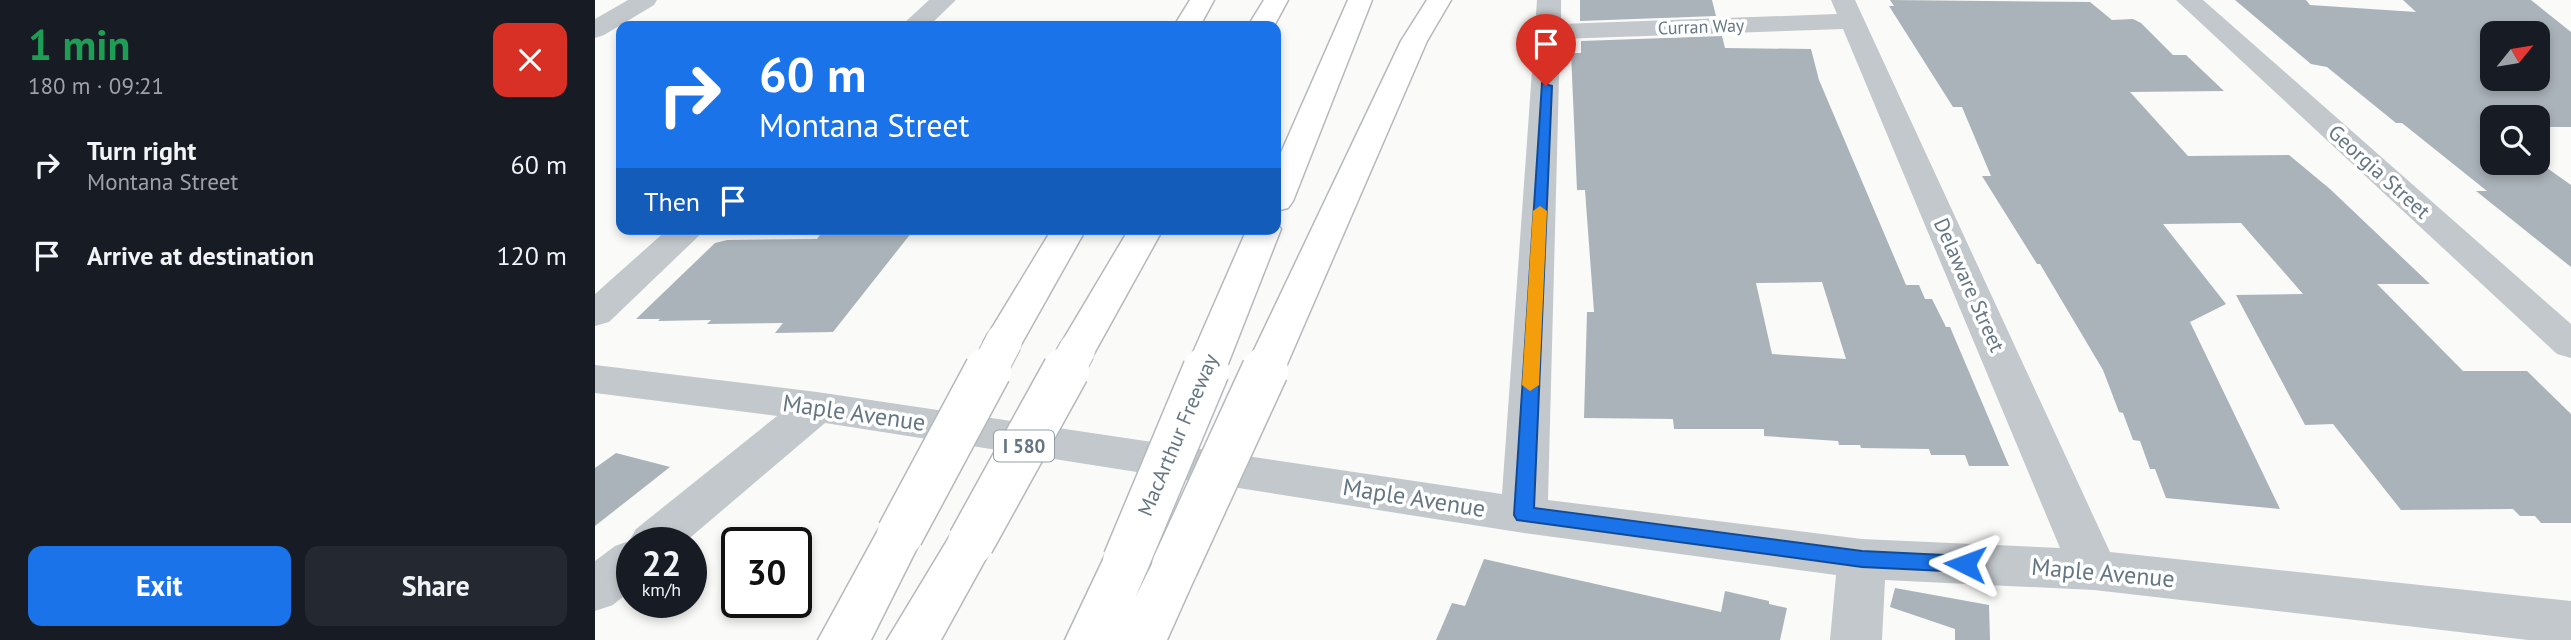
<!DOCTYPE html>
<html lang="en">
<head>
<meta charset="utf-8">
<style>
	body { margin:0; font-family:"PT Sans",sans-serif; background:#242831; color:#f1f3f6; height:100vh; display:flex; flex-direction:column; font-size:26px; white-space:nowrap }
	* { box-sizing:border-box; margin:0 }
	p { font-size:23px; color:#9ea1a6 }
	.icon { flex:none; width:38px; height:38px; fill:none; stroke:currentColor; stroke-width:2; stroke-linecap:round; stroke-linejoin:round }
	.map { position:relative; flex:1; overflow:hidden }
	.details { display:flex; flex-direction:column; background:#171b24; width:595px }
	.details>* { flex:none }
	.hud { position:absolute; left:21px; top:21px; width:665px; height:214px; border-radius:14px; box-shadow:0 4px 10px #0003; background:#1a73e8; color:#fff; overflow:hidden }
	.needle { width:46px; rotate:60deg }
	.fabs { position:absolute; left:1885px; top:21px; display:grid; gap:14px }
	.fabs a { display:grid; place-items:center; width:70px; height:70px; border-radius:14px; background:#171b24; box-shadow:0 4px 10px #0003; font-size:35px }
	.speed { position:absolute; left:21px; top:527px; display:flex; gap:14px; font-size:35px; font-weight:700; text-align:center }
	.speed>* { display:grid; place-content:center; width:91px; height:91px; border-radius:50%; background:#171b24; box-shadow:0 4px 10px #0003; line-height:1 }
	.speed small { font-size:18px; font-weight:400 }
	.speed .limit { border:4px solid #111; border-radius:10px; background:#fff; color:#111 }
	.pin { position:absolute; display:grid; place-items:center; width:60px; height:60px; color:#fff; margin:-72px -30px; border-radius:50% 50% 50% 0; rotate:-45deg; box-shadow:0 0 7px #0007 }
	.pin .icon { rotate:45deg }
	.me { position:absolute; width:77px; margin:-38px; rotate:273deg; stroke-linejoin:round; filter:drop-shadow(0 0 5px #0008) }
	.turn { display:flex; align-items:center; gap:24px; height:147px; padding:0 28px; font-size:32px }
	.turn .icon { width:91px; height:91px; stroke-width:2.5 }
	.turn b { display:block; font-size:49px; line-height:60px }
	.then { display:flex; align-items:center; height:66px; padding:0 28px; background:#0003; gap:14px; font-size:26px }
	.round { display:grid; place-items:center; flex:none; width:74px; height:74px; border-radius:14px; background:#242831 }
	.headline { display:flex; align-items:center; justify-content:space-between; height:119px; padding:0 28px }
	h1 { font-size:42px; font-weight:800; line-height:52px; color:#1e9e55 }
	.action { display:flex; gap:14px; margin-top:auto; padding:14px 28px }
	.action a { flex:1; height:80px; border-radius:14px; background:#1a73e8; color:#fff; font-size:28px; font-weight:800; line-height:80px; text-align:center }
	.action a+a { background:#242831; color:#f1f3f6 }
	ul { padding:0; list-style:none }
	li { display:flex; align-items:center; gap:21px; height:91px; padding:0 28px }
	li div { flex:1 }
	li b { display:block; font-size:26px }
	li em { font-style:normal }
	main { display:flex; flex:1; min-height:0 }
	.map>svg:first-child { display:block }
	.building { fill:#aab3b9; fill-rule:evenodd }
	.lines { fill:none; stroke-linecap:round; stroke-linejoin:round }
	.motorway-casing { stroke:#b4b9bd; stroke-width:3 }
	.minor { fill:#c3c8cc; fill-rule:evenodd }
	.motorway { fill:#fff; fill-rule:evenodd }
	.motorway-bridge-far1-casing { stroke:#b4b9bd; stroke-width:38; stroke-linecap:butt }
	.motorway-bridge-casing { stroke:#b4b9bd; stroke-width:49; stroke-linecap:butt }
	.motorway-bridge-far1 { stroke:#fff; stroke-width:36 }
	.motorway-bridge { stroke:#fff; stroke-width:46 }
	.route { fill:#1a73e8; stroke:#114b97; stroke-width:2 }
	.slow { fill:#f59e0b }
	.labels { text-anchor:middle; stroke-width:7; stroke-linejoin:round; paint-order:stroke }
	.far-street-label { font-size:18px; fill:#657683; stroke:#fff }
	.shield { fill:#fff; stroke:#939fa8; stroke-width:2 }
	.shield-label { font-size:19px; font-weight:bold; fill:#657683 }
	.street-label { font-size:21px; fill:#657683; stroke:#fff }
	.near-street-label { font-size:24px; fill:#657683; stroke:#fff }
</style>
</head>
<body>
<main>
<section class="details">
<div class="headline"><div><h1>1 min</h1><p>180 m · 09:21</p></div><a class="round" style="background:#d93025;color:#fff"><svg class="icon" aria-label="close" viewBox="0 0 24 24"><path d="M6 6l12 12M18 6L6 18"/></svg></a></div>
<ul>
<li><svg class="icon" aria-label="right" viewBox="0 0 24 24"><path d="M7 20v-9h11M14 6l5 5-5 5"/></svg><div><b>Turn right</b><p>Montana Street</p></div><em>60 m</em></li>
<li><svg class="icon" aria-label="arrive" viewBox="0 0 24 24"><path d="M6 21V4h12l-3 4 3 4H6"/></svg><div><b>Arrive at destination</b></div><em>120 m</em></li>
</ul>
<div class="action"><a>Exit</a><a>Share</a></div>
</section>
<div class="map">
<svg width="1976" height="640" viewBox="0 0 1976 640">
	<rect width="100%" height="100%" fill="#fafaf8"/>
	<g class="building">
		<polygon points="985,0 1117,0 1121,16 985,21"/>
		<polygon points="1295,0 1495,2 1517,20 1538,19 1546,23 1578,55 1591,55 1629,91 1535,92 1593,156 1694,155 1735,189 1835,284 1782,284 1868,371 1932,371 1976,414 1976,523 1946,523 1940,516 1925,516 1918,509 1806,510 1738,424 1710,425 1641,295 1708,294 1646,223 1568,224 1631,304 1595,322 1685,509 1571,498 1560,469 1555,469 1545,441 1538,440 1528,413 1524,412 1508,370 1445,264 1442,264 1387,176 1396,176 1367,107 1358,107 1294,6 1299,6"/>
		<path d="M1640,0H1711L1715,5L1821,12L1808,0H1936L1976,32V127H1942V117H1897V163L1942,161L1976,185V267L1881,191H1892L1807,123H1801L1732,67L1716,64ZM1897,33H1942V79H1897Z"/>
		<path d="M1127,36L1130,48L1216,49L1224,80L1311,285H1324L1330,299H1337L1351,327H1355L1414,466H1374L1370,455H1336L1334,449L1266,448L1265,445H1244L1243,441L1169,436V429H1079L1078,419L989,418L992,312H999L990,190H982L976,53H986V41ZM1227,282L1251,359L1177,354L1161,283Z"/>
		<polygon points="242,232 317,232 238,332 180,333 188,323 112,324 116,320 63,321 65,319 41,319 120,243 132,240 222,239 225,235 239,235"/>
		<polygon points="21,453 75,467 0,526 0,468"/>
		<polygon points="889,559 1126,612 1130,591 1174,601 1174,604 1192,608 1185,640 841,640 857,603 870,606"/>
		<polygon points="1300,588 1394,605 1395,640 1360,640 1360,629 1295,607"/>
	</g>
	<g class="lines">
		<defs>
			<g id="motorway">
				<polygon points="595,0 619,0 605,26 579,26"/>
				<polygon points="669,0 693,0 679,26 653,26"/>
				<polygon points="753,0 777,0 698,201 693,208 681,211 681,164"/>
				<polygon points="832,0 856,0 832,41 690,369 684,379 670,383 656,379 650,369 806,41"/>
				<polygon points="681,222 686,229 633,364 627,373 613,377 599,373 593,364 652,229 681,229"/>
				<polygon points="457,229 491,229 423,350 409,354 395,350 389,341"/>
				<polygon points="534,229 568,229 496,359 482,363 468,359 462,350"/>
				<polygon points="305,515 322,521 329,534 276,640 223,640 288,521"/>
				<polygon points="376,523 393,529 400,542 346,640 292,640 359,529"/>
				<polygon points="531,541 548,547 556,561 540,598 563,552 580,546 597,552 605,566 572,640 470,640 514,547"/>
			</g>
		</defs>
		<use href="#motorway" class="motorway-casing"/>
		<g class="minor">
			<polygon points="33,0 62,0 59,5 9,35 0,38 0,19"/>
			<polygon points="334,0 361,0 334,26 306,26"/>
			<path d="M942,0H966V24L1242,14L1236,0H1260L1515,552L1976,601V640H1933L1499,590L1290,580L1287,640H1235L1241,575L929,533L230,423L90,542H37V589L18,605L0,611V561L20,546L34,541L41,529L182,416L0,393V365L222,392L907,494ZM1248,29L1465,548L1267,539L953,500L965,39Z"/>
			<polygon points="1581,0 1608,0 1976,324 1976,358 1962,354"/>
			<polygon points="73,229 111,229 14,322 0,326 0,294"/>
		</g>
		<use href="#motorway" class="motorway"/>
		<defs>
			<g id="motorway-bridge-far1">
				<polyline points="393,372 409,341"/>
				<polyline points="470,372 482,350"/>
				<polyline points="610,372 613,364"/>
				<polyline points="669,372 670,369"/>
			</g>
			<g id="motorway-bridge">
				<polyline points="305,534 393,370"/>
				<polyline points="376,542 471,370"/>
				<polyline points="531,561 611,370"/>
				<polyline points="580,566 670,370"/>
			</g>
		</defs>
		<use href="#motorway-bridge-far1" class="motorway-bridge-far1-casing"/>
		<use href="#motorway-bridge" class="motorway-bridge-casing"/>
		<use href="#motorway-bridge-far1" class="motorway-bridge-far1"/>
		<use href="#motorway-bridge" class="motorway-bridge"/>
	</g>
	<polygon class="route" points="947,83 957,86 939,508 1267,551 1370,556 1378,558 1381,564 1378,570 1370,572 1267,567 922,520 919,515"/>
	<polygon class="slow" points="945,206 952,211 944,385 935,391 927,385 938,211"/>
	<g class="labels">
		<g class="far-street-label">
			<text transform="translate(1106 27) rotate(-2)" y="6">Curran Way</text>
		</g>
		<rect class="shield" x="399" y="430.5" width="60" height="31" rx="5"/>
		<g class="shield-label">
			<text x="429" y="453">I 580</text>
		</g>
		<g class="street-label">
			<text transform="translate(1784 172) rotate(42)" y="7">Georgia Street</text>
			<text transform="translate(1374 285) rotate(66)" y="7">Delaware Street</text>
			<text transform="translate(583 435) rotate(-67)" y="7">MacArthur Freeway</text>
		</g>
		<g class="near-street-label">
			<text transform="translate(259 413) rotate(8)" y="8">Maple Avenue</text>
			<text transform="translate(819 498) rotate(9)" y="8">Maple Avenue</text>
			<text transform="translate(1508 573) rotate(5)" y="8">Maple Avenue</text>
		</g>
	</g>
</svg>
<div class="fabs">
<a><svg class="needle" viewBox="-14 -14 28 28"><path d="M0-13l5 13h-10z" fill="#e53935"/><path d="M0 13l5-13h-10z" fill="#9ea1a6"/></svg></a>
<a><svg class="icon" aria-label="search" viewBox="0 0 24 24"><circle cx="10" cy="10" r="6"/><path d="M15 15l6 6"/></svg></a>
</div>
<div class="speed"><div>22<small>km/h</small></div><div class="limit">30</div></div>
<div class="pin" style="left:951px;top:86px;background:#d93025"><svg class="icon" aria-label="arrive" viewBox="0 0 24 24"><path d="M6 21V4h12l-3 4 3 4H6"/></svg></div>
<svg class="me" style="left:1370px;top:564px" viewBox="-20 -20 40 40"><path d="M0-17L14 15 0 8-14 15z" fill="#1a73e8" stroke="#fff" stroke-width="4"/></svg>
<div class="hud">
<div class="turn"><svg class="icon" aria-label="right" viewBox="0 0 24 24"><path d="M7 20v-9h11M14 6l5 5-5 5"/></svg><div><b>60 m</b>Montana Street</div></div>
<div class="then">Then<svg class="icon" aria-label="arrive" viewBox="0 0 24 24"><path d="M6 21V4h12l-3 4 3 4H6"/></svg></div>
</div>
</div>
</main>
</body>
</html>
